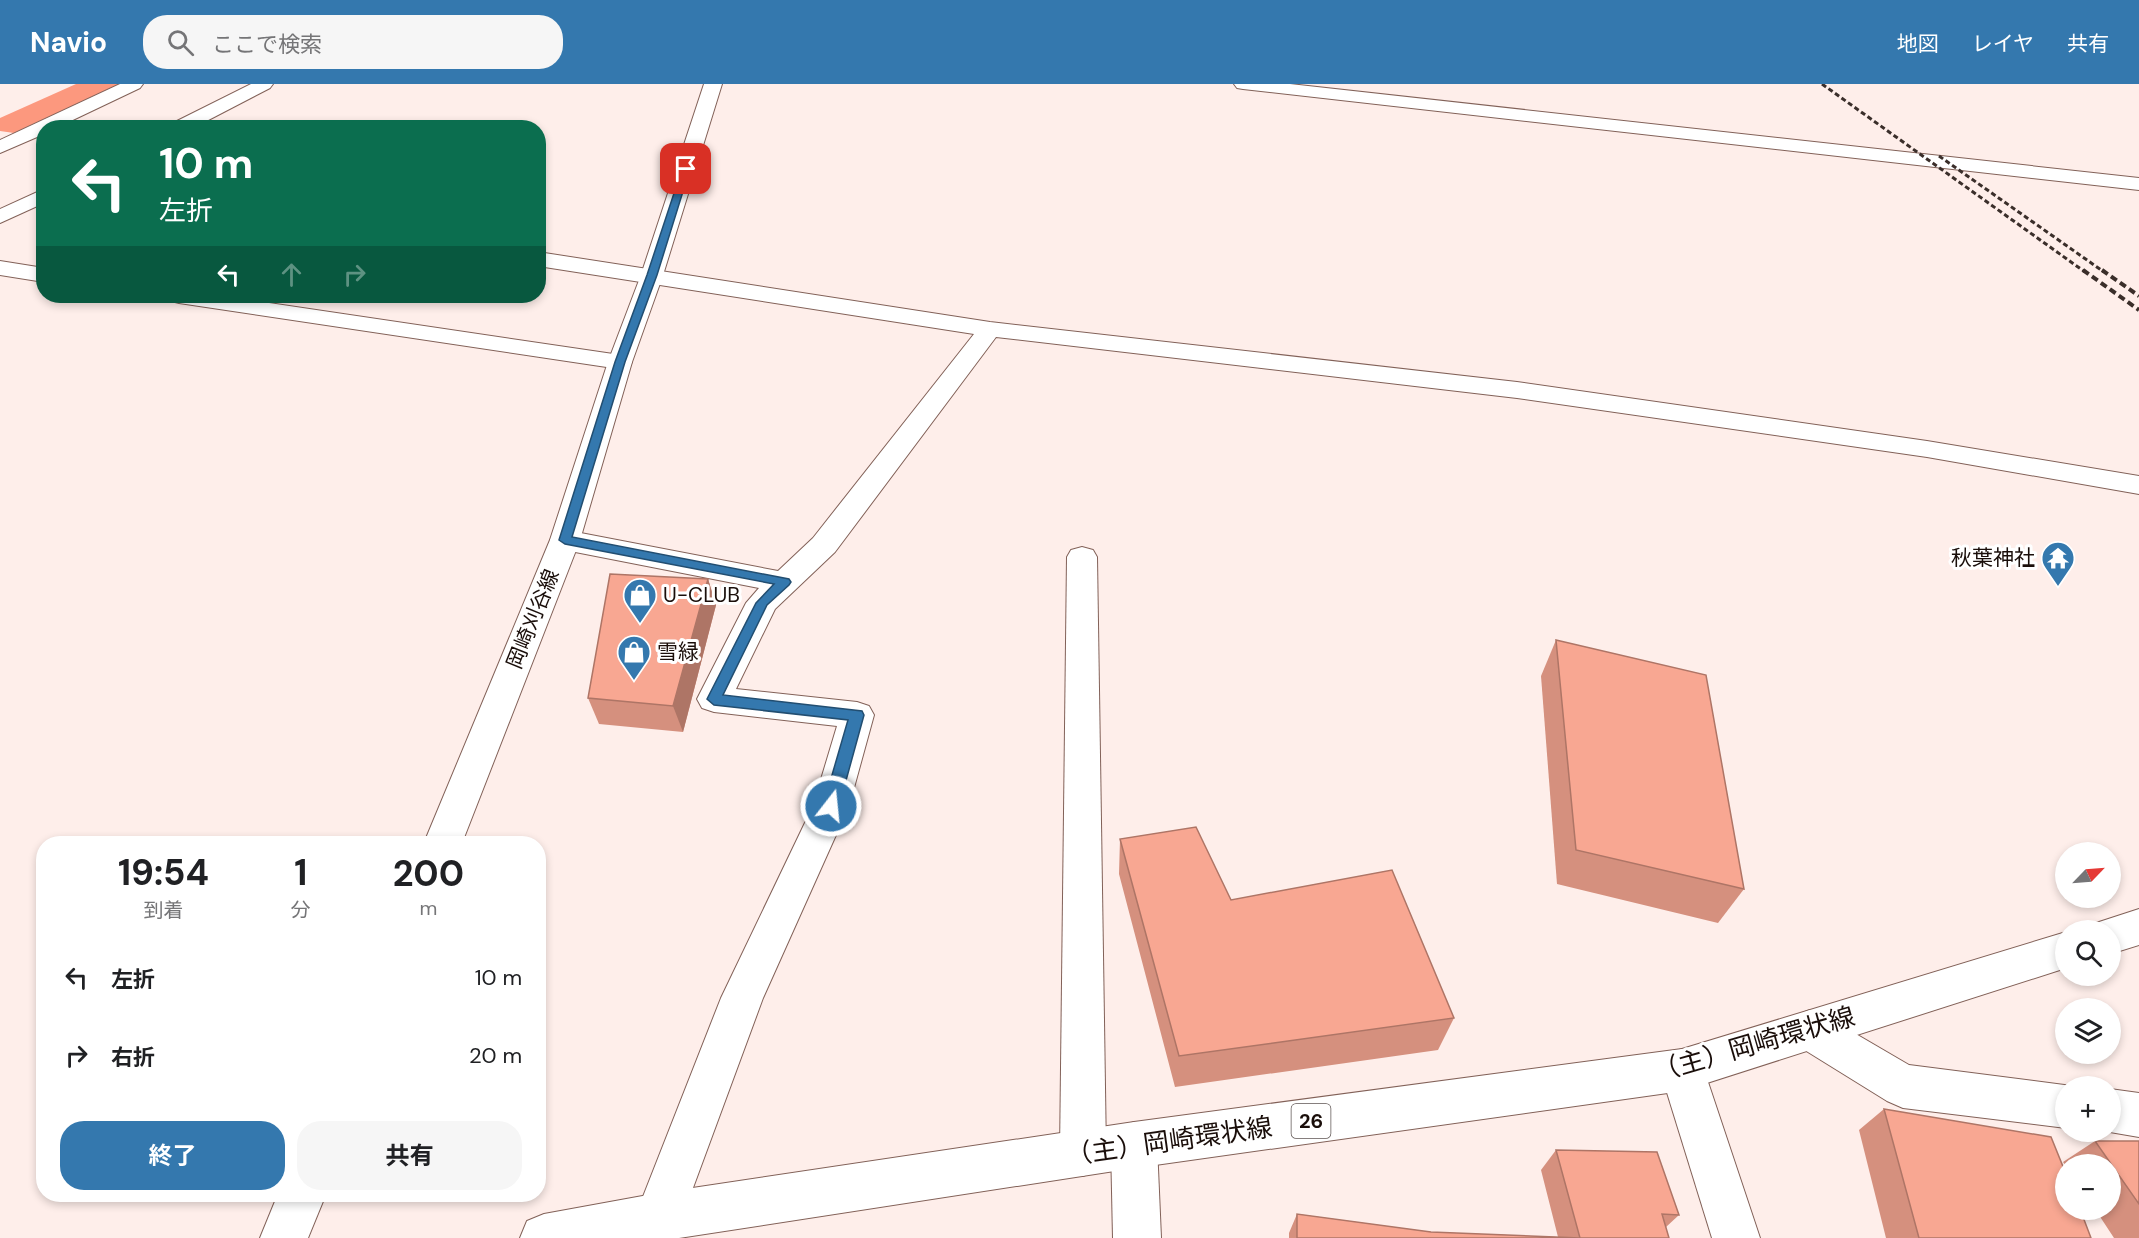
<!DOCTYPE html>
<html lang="ja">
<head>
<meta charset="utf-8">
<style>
	body { margin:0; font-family:"DM Sans","Noto Sans JP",sans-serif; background:#f6f6f6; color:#202124; height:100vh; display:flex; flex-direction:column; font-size:22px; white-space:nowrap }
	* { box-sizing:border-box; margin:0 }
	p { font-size:20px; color:#757577 }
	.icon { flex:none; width:33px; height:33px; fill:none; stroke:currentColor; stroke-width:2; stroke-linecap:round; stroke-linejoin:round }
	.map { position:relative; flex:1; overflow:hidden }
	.sheet { position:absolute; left:36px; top:752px; width:510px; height:366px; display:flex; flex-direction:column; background:#fff; border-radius:24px; box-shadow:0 3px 9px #0003 }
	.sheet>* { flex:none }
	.guide { position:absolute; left:36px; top:36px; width:510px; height:183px; border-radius:24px; box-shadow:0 3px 9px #0003; background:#0b6e4f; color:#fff; overflow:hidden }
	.needle { width:39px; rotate:65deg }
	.buttons { position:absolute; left:2055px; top:758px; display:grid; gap:12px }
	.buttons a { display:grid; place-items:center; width:66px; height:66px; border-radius:50%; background:#fff; box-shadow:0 3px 9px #0003; font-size:30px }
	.pin { position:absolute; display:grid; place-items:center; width:51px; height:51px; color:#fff; margin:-26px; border-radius:12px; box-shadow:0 3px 9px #0006 }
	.me { position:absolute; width:66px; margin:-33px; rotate:16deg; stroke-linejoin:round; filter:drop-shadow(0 0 4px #0008) }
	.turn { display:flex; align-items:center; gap:21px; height:126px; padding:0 24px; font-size:27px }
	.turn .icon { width:78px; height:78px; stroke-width:2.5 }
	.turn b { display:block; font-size:42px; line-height:51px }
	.lanes { display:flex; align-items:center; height:57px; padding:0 24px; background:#0003; justify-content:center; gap:30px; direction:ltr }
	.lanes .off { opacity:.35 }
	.eta { display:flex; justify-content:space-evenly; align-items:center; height:102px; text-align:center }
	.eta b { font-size:36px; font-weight:700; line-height:42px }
	.button { display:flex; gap:12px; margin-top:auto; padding:12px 24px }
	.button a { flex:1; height:69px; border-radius:24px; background:#3478ae; color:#fff; font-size:24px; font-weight:700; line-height:69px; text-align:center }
	.button a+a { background:#f6f6f6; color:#202124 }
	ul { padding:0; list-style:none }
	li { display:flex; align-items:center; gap:18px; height:78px; padding:0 24px }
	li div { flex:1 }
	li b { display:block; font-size:22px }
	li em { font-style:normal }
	header { display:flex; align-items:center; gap:36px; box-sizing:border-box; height:84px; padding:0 30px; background:#3478ae; color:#fff }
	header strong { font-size:28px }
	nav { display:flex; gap:33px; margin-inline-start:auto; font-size:21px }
	.search { width:420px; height:54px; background:#f6f6f6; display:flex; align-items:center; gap:15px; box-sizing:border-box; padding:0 21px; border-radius:24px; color:#757577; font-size:22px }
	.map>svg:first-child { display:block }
	.forest { fill:#fc987e }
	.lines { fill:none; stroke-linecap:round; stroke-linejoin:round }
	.minor-casing { stroke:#826158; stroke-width:2 }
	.major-casing { stroke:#826158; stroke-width:2 }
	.minor { fill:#fff; fill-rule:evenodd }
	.major { fill:#fff; fill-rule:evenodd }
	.rail-far1 { stroke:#3a2e2a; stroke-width:3; stroke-dasharray:5 3; stroke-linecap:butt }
	.rail { stroke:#3a2e2a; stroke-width:4; stroke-dasharray:7 4; stroke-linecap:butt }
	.wall { fill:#d5907e }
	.shaded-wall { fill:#ae7566 }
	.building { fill:#f8a792; stroke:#ae7566; stroke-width:1.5 }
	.route { fill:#3478ae; stroke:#224e71; stroke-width:1.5 }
	.labels { text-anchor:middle; stroke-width:6; stroke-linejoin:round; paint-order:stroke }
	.shield { fill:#fff; stroke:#5f5654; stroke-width:1.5 }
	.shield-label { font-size:20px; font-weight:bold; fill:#1a0e0a }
	.poi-label { font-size:21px; fill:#1a0e0a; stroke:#fff; text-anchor:start }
	.street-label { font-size:21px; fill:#1a0e0a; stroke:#fff }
	.near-street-label { font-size:26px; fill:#1a0e0a; stroke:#fff }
</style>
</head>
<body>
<header>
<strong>Navio</strong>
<div class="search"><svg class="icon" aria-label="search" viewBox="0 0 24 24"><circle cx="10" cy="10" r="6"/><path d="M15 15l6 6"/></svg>ここで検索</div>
<nav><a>地図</a><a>レイヤ</a><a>共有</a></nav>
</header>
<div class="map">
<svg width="2139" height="1154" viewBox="0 0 2139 1154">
	<rect width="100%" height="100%" fill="#feeeea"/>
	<polygon class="forest" points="76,0 119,0 14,49 0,47 0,34"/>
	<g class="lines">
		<defs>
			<g id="minor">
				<polygon points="120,0 143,0 140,4 56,44 44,44 44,50 0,69 0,56"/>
				<polygon points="251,0 273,0 270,4 193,44 169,44 171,40"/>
				<polygon points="1234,0 1290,0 2139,94 2139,106 1243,5 1237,4"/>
				<polygon points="44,105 44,119 0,139 0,125"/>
				<path d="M538,168L990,238L1517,298L1927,357L2139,392V410L1927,373L1517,314L996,253L835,468L775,525L736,605L857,618L869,622L874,631L849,722L763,914L676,1150C664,1154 654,1154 642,1150L635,1133L721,914L813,722L837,642L714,628L702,624L697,615L746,519L759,504L565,466L555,463L550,456L555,449L565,446L778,487L813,454L974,250L538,182Z"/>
				<polygon points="0,177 44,184 44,198 0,191"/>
				<polygon points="167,212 222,212 620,271 629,273 632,278 629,283 620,285 179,219 171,217"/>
				<polygon points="1082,463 1093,466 1097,473 1106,1069 1099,1085 1083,1092 1067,1085 1060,1069 1067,473 1071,466"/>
				<polygon points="1810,926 1825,932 1909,981 2072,1002 2066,1002 2066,1044 1903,1024 1887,1017 1795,960 1788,946 1795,932"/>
				<polygon points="1682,965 1698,971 1704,986 1760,1154 1712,1154 1660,986 1666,971"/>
				<polygon points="2110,1005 2139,1009 2139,1053 2104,1047 2110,1047"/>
				<polygon points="1134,1038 1150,1045 1157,1061 1161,1154 1113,1154 1111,1061 1118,1045"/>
			</g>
			<g id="major">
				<polygon points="704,0 722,0 663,191 632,278 580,456 462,759 424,759 550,456 608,278 641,191"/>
				<polygon points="2139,825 2139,861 2110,870 2110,846 2093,846 2096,839"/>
				<polygon points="2066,848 2066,884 1682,1007 1134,1084 679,1154 520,1154 527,1137 544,1130 659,1109 1134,1038 1682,965"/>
				<polygon points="278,1110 326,1110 308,1154 260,1154"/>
			</g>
		</defs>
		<use href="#minor" class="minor-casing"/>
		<use href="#major" class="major-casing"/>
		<use href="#minor" class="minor"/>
		<use href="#major" class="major"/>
		<g class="rail-far1">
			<polyline points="1822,0 2085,188"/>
			<polyline points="1939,72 2104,188"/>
		</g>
		<g class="rail">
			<polyline points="2083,186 2139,226"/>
			<polyline points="2102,186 2139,212"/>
		</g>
	</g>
	<g class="wall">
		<polygon points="708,495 716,521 683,648 599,640 588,614"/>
		<polygon points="1556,556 1744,805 1718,839 1557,800 1541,592"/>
		<polygon points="1120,755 1231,816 1454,934 1438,966 1175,1003 1119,790"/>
		<polygon points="1884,1025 2091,1154 1886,1154 1859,1046"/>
		<polygon points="2095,1057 2139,1057 2139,1154 2114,1154 2095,1125 2110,1125 2110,1080 2066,1080 2066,1082 2063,1078"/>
		<polygon points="1556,1066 1679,1131 1666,1143 1669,1154 1289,1154 1289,1149 1297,1130 1431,1148 1558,1153 1541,1086"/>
	</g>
	<polygon class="shaded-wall" points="708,495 716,521 683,648 673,622"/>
	<g class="building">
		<polygon points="610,490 708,495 673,622 588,614"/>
		<polygon points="1556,556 1706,591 1744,805 1576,766"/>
		<polygon points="1196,743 1231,816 1392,786 1454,934 1179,972 1120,755"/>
		<polygon points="1884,1025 2051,1053 2066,1090 2066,1125 2080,1125 2091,1154 1919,1154"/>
		<polygon points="2095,1057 2139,1057 2139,1120"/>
		<polygon points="1556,1066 1657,1068 1679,1131 1662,1130 1669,1154 1297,1154 1297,1130 1431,1148 1580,1154"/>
	</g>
	<polygon class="route" points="686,83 690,85 657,191 625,278 572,453 789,495 791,498 789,501 767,521 723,611 862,627 864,631 839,722 836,726 831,728 826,726 823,722 848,636 714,621 707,615 756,519 774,500 565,460 559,456 615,278 647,191 682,85"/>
	<defs>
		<symbol id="temple-pin" viewBox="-11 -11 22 30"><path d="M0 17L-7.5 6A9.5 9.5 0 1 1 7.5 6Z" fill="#3478ae" stroke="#fff"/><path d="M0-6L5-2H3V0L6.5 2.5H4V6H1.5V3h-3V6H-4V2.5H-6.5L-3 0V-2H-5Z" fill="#fff"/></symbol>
		<symbol id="shop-pin" viewBox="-11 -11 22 30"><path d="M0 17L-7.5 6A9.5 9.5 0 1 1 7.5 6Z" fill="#3478ae" stroke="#fff"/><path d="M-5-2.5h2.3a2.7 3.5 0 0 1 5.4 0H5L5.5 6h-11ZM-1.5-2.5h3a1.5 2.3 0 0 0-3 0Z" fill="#fff"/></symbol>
	</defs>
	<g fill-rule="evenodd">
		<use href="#temple-pin" x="2039" y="455" width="38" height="52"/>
		<use href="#shop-pin" x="621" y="492" width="38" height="52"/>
		<use href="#shop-pin" x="615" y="549" width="38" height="52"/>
	</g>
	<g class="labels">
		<rect class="shield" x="1291.5" y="1020" width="39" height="34" rx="4.5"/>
		<g class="shield-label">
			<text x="1311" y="1044">26</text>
		</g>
		<g class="poi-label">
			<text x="2035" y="481" text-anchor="end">秋葉神社</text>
			<text x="663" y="518">U-CLUB</text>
			<text x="657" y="575">雪緑</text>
		</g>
		<g class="street-label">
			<text transform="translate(533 535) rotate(-68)" y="7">岡崎刈谷線</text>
		</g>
		<g class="near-street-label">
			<text transform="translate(1754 960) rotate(-16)" y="9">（主）岡崎環状線</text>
			<text transform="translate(1169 1057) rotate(-8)" y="9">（主）岡崎環状線</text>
		</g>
	</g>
</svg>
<div class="buttons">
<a><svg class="needle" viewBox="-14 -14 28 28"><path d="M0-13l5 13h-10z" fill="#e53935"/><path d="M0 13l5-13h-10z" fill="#757577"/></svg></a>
<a><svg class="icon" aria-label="search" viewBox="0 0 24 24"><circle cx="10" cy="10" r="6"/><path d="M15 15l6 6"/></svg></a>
<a><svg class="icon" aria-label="layers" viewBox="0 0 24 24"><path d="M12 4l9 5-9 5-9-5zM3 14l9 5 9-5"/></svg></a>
<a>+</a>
<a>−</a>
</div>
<div class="pin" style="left:686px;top:85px;background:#d93025"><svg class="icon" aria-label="arrive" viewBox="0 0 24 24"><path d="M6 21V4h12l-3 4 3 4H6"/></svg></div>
<svg class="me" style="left:831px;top:722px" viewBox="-20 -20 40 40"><circle r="17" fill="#3478ae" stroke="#fff" stroke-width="3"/><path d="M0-11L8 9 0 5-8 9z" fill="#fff"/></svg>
<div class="guide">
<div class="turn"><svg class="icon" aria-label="left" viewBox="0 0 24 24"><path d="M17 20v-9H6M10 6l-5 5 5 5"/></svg><div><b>10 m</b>左折</div></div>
<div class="lanes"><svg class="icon" aria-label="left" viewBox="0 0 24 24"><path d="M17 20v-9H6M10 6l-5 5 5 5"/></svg><svg class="icon off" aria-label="ahead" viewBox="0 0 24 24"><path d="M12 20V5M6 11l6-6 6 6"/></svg><svg class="icon off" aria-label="right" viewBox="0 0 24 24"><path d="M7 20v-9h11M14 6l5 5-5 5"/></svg></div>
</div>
<section class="sheet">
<div class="eta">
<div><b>19:54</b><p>到着</p></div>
<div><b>1</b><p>分</p></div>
<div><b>200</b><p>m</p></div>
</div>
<ul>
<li><svg class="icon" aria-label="left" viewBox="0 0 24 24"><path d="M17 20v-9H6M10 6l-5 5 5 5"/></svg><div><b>左折</b></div><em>10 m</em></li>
<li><svg class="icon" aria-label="right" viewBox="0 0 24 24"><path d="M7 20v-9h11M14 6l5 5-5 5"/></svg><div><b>右折</b></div><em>20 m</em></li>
</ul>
<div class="button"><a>終了</a><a>共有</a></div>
</section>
</div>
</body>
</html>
